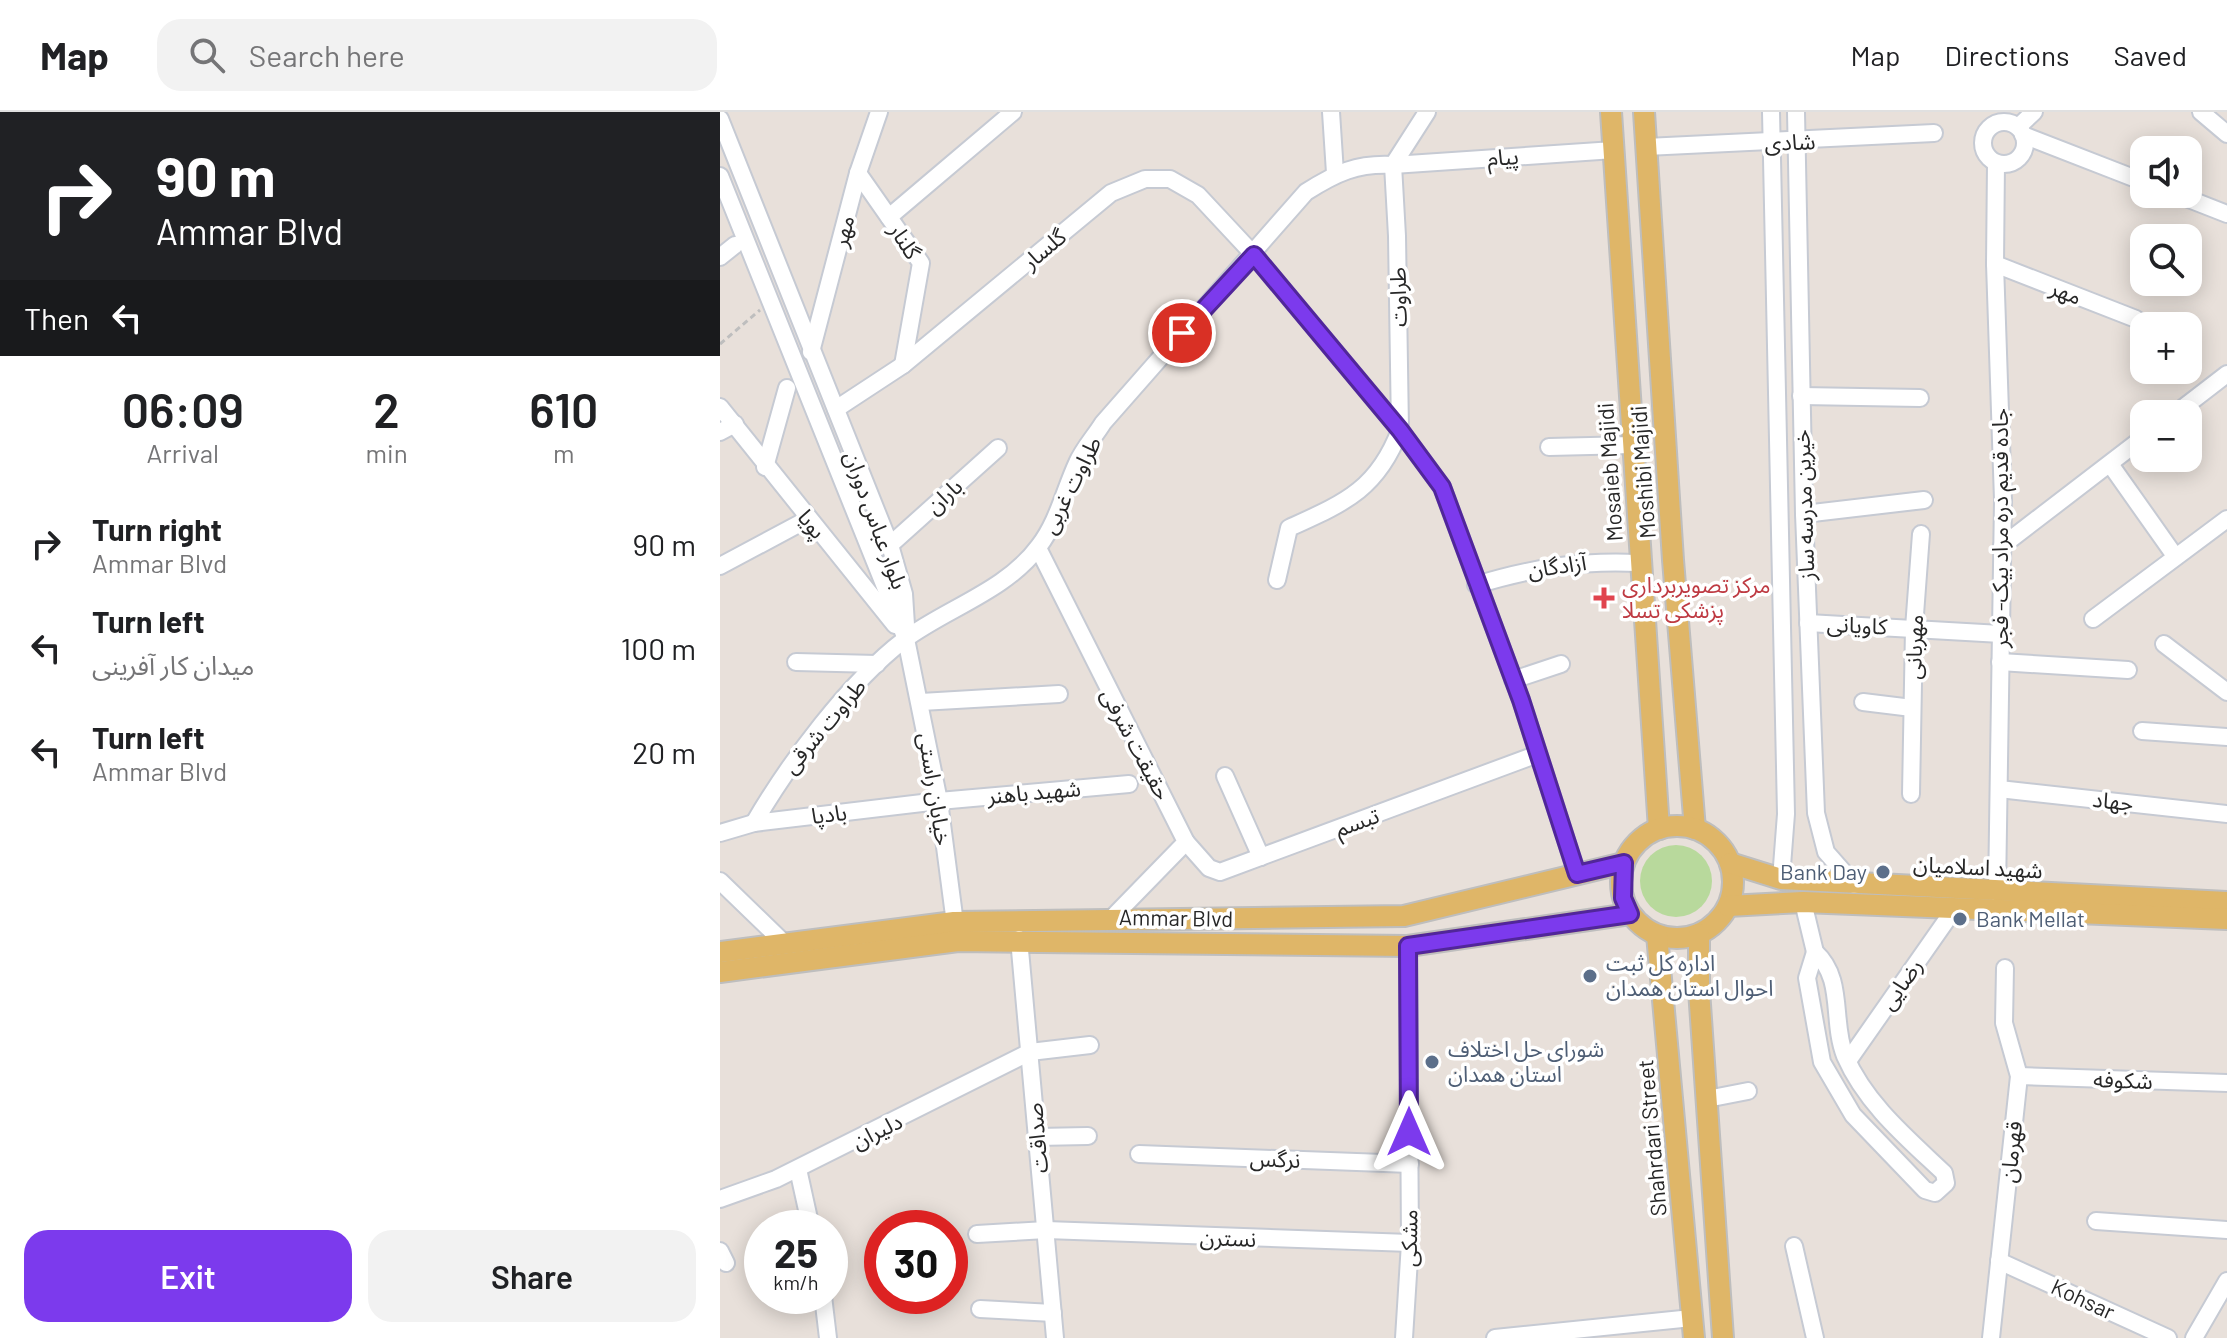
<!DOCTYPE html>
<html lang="en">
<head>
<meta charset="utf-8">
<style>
	body { margin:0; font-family:Barlow,"Noto Sans Arabic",sans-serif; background:#f2f2f2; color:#202124; height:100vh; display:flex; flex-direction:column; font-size:30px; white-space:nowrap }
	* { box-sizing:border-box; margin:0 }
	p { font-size:26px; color:#757577 }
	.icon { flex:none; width:44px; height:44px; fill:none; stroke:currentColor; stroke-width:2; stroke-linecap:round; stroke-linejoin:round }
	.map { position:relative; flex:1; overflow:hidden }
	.drawer { display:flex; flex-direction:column; background:#fff; width:720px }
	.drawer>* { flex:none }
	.top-card { background:#202124; color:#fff; overflow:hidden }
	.tools { position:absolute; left:1410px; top:24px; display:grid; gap:16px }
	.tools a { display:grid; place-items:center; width:72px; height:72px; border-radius:16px; background:#fff; box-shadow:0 4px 20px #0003; font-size:40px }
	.speed { position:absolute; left:24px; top:1098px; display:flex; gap:16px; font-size:40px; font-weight:700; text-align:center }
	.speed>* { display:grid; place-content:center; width:104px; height:104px; border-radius:50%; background:#fff; box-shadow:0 4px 20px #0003; line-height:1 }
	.speed small { font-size:20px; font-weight:400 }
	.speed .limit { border:12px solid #d22; background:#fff; color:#111 }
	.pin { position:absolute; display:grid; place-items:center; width:68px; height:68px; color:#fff; margin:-34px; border:4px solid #fff; border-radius:50%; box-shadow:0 2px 8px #0007 }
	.me { position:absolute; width:88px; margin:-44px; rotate:0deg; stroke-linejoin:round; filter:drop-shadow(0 0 6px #0008) }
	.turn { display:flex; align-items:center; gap:28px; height:168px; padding:0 24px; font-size:36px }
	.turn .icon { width:104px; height:104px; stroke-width:2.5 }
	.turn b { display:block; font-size:56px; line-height:68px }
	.then { display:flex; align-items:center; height:76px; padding:0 24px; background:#0003; gap:16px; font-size:30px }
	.eta { display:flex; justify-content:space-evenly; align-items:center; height:136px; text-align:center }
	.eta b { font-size:48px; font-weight:600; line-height:56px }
	.primary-button { display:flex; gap:16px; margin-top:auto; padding:16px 24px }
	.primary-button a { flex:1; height:92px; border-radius:24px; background:#7c3aed; color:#fff; font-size:32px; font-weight:600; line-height:92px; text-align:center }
	.primary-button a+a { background:#f2f2f2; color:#202124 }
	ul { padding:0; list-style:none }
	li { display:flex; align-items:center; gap:24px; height:104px; padding:0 24px }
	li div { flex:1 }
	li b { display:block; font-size:30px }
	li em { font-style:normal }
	header { display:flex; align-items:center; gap:48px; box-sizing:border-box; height:112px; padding:0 40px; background:#fff; border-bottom:2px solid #e0e0e0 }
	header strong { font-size:38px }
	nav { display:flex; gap:44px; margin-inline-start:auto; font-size:28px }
	.search { width:560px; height:72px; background:#f2f2f2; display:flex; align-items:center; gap:20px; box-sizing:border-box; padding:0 28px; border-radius:24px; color:#757577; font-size:30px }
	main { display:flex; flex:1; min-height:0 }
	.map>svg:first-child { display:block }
	.grass { fill:#b8d99c }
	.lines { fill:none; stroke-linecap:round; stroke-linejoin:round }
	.minor-casing { stroke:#c6cad3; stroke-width:20 }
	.major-casing { stroke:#bebebe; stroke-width:24 }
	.path { stroke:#bebebe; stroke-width:3; stroke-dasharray:6 4; stroke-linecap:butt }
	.minor { stroke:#fff; stroke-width:16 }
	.major { stroke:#dfb668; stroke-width:20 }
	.route-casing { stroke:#51269a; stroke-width:20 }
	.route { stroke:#7c3aed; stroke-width:14 }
	.health-dot { fill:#e0444e; stroke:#fff; stroke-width:3 }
	.service-dot { fill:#5c6f8a; stroke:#fff; stroke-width:3 }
	.labels { text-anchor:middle; stroke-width:7; stroke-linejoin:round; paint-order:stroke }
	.street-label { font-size:22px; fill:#272727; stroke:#fff }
	.health-label { font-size:22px; fill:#be3a42; stroke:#fff; text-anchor:start }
	.service-label { font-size:22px; fill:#4e5e75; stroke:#fff; text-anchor:start }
</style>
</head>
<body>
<header>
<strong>Map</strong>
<div class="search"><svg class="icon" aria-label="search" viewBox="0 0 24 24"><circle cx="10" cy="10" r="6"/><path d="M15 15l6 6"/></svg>Search here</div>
<nav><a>Map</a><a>Directions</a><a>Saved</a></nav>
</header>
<main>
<section class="drawer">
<div class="top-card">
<div class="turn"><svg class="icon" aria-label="right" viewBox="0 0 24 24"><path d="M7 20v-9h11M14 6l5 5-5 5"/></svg><div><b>90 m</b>Ammar Blvd</div></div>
<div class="then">Then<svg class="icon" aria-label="left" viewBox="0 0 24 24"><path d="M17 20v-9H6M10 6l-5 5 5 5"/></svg></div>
</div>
<div class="eta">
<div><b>06:09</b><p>Arrival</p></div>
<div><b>2</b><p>min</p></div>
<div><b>610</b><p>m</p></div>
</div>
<ul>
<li><svg class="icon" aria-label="right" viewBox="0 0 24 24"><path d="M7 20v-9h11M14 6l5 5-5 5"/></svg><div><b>Turn right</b><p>Ammar Blvd</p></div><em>90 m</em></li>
<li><svg class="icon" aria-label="left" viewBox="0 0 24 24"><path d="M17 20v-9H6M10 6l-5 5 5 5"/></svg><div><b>Turn left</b><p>میدان کار آفرینی</p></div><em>100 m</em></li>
<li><svg class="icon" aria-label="left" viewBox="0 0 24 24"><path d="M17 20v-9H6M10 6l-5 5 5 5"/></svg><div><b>Turn left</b><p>Ammar Blvd</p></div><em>20 m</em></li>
</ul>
<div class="primary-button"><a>Exit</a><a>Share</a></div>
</section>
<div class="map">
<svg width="1507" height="1226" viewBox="0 0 1507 1226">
	<rect width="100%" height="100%" fill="#e8e0da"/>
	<circle class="grass" cx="956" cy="769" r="36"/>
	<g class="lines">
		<defs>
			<g id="minor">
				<polyline points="611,0 615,61"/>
				<polyline points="1051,0 1066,702 1061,767"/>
				<polyline points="1076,0 1084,402 1096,701 1106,740 1135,773"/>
				<polyline points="1481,0 1507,22"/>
				<polyline points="0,7 170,433 184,482 186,513"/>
				<circle cx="1284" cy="31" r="21"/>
				<polyline points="1298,15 1314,0"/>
				<polyline points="1303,23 1424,70"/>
				<polyline points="926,35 1214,21"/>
				<polyline points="1276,51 1275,152 1283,388 1277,781"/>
				<polyline points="673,53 707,0"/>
				<polyline points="138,61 201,151 183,253"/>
				<polyline points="0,64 186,527 219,689 236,819"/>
				<polyline points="1456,82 1507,102"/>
				<polyline points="169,105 293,0"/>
				<polyline points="0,145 15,133"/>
				<polyline points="1275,152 1416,207"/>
				<polyline points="91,240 138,61 159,0"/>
				<polyline points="1081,284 1200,286"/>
				<polyline points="0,295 175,513"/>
				<polyline points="116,297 183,253 391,81 425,67 450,67 478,83 534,143 680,318 722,375 801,588 857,762"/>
				<polyline points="1455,302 1507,262"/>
				<polyline points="0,320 15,312"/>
				<polyline points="829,335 912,333"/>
				<polyline points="1390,352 1455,444"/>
				<polyline points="45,355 67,276"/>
				<polyline points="1084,402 1204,388"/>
				<polyline points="170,433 278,336"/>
				<polyline points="1282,434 1424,325"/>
				<polyline points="318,436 466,730 390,808"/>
				<polyline points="0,454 88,407"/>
				<path d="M557,468L569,416C624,391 657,378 680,318L677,124L673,53"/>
				<path d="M756,473C812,456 861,448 919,451"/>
				<polyline points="1373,507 1507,407"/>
				<polyline points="1088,511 1281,522"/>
				<polyline points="1444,532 1507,580"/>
				<polyline points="76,550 157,552"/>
				<polyline points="1280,550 1408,558"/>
				<polyline points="793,568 841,552"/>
				<polyline points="201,590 339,582"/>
				<polyline points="1143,590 1192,596"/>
				<polyline points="1422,619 1507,625"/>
				<polyline points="505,664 541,745"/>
				<polyline points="1279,677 1507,702"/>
				<polyline points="1191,682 1194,516 1201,422"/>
				<path d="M34,711C69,651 129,570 184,528C227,496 286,479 319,434C338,409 344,379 357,351C363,337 375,324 383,311L586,80C616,61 637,51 673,53L894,38"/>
				<polyline points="0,721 34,711 219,689 409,672"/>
				<polyline points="466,730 489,756 500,760 818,642"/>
				<polyline points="0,769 64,831"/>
				<polyline points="1083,790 1095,840"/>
				<polyline points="299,827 335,1226"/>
				<path d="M1095,840C1125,867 1111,909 1125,944C1146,992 1187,1026 1224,1061L1226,1071L1215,1081L1205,1078L1133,1003L1102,950L1087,866Z"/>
				<polyline points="1128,949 1235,796"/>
				<polyline points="1299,964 1507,971"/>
				<polyline points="987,987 1028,979"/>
				<polyline points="317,1025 368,1024"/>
				<polyline points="419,1042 690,1052"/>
				<polyline points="78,1057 91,1116"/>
				<polyline points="0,1087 56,1067 310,940 370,933"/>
				<polyline points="1376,1109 1507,1118"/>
				<polyline points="257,1122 326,1118 690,1131"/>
				<polyline points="1074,1134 1095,1226"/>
				<polyline points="0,1139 6,1151"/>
				<polyline points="1279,1149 1448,1226"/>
				<polyline points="103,1184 108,1226"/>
				<polyline points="260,1197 333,1201"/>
				<polyline points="684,1226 690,1131 688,834"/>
				<polyline points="775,1226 972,1206"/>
				<polyline points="1271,1226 1299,964 1284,911 1285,856"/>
				<polyline points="1474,1226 1507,1169"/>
			</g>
			<g id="major">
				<polyline points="891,0 939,717"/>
				<polyline points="924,0 953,448 975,717"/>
				<circle cx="957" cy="770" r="56"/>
				<polyline points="1010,751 1061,767 1507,790"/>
				<polyline points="1008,794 1083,790 1507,807"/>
				<polyline points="979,822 979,878 1003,1226"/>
				<polyline points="937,823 974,1226"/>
				<polyline points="0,840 234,810 684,804 904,751"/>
				<polyline points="0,860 238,829 688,834 910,802"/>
			</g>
		</defs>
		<use href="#minor" class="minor-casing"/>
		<use href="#major" class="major-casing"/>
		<polyline class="path" points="0,232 40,198"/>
		<use href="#minor" class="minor"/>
		<use href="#major" class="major"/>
	</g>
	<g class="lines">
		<defs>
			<polyline id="route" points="462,221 534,143 680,318 722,375 801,588 857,762 904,751 903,786 910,802 688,834 689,1020"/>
		</defs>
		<use href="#route" class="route-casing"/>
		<use href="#route" class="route"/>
	</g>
	<path class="health-dot" d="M880 474h8v8h8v8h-8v8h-8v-8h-8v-8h8z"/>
	<g class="service-dot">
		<circle cx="1163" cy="760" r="8"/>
		<circle cx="1240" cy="807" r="8"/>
		<circle cx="870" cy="864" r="8"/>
		<circle cx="712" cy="950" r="8"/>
	</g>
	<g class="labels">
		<g class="street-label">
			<text transform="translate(1070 30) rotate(-2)" y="8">شادی</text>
			<text transform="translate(783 45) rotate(-4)" y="8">پیام</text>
			<text transform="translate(123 119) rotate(-75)" y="8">مهر</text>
			<text transform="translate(185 129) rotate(57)" y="8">گلنار</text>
			<text transform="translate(324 137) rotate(-40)" y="8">گلسار</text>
			<text transform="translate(1346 180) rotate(21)" y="8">مهر</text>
			<text transform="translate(678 185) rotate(-91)" y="8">طراوت</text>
			<text transform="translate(890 360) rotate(-94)" y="8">Mosaieb Majidi</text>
			<text transform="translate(923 360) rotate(-94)" y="8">Moshibi Majidi</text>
			<text transform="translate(351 373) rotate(-63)" y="8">طراوت غربی</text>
			<text transform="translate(224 384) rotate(-42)" y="8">باران</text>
			<text transform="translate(1084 393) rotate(-92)" y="8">خیرین مدرسه ساز</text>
			<text transform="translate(156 408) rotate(70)" y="8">بلوار عباس دوران</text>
			<text transform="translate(92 412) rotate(51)" y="8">پویا</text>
			<text transform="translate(1280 416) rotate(-90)" y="8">جاده قدیم دره مراد بیک- فجر</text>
			<text transform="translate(837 454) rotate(-8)" y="8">آزادگان</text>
			<text transform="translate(1137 513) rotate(3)" y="8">کاویانی</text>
			<text transform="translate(1194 535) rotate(-88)" y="8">مهربانی</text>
			<text transform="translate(104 614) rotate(-50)" y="8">طراوت شرقی</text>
			<text transform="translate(416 632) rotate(62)" y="8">حقیقت شرفی</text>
			<text transform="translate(215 677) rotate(81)" y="8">خیابان راستی</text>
			<text transform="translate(314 680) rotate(-5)" y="8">شهید باهنر</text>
			<text transform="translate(1393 689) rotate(6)" y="8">جهاد</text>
			<text transform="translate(109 702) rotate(-7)" y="8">بادپا</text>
			<text transform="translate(637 710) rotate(-20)" y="8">تبسم</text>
			<text transform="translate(1258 755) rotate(3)" y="8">شهید اسلامیان</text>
			<text transform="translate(456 806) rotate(1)" y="8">Ammar Blvd</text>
			<text transform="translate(1181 872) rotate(-55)" y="8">رضایی</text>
			<text transform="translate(1403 968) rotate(2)" y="8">شکوفه</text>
			<text transform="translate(157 1019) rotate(-26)" y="8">دلیران</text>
			<text transform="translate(317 1026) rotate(-95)" y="8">صداقت</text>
			<text transform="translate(932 1026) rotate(-95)" y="8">Shahrdari Street</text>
			<text transform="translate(1291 1040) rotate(-84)" y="8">قهرمان</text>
			<text transform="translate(555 1047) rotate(2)" y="8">نرگس</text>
			<text transform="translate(508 1126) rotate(2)" y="8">نسترن</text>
			<text transform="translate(689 1126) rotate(-89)" y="8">مشکی</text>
			<text transform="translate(1363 1187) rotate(25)" y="8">Kohsar</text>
		</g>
		<g class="health-label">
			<text x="902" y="481">مرکز تصویربرداری<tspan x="902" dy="25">پزشکی تسلا</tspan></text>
		</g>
		<g class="service-label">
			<text x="1147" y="768" text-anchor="end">Bank Day</text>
			<text x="1256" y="815">Bank Mellat</text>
			<text x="886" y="859">اداره کل ثبت<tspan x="886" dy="25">احوال استان همدان</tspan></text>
			<text x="728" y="945">شوراى حل اختلاف<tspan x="728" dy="25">استان همدان</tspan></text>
		</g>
	</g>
</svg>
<div class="tools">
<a><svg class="icon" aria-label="sound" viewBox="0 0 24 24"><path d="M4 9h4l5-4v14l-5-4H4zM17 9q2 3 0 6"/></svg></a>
<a><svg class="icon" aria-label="search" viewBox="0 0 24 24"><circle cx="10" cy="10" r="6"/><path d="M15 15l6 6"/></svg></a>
<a>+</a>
<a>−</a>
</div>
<div class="speed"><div>25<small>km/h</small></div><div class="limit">30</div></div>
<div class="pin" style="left:462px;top:221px;background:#d93025"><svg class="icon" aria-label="arrive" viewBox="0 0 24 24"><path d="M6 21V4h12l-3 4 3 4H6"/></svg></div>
<svg class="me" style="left:689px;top:1020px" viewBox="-20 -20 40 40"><path d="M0-17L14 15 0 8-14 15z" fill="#7c3aed" stroke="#fff" stroke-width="4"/></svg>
</div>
</main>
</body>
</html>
